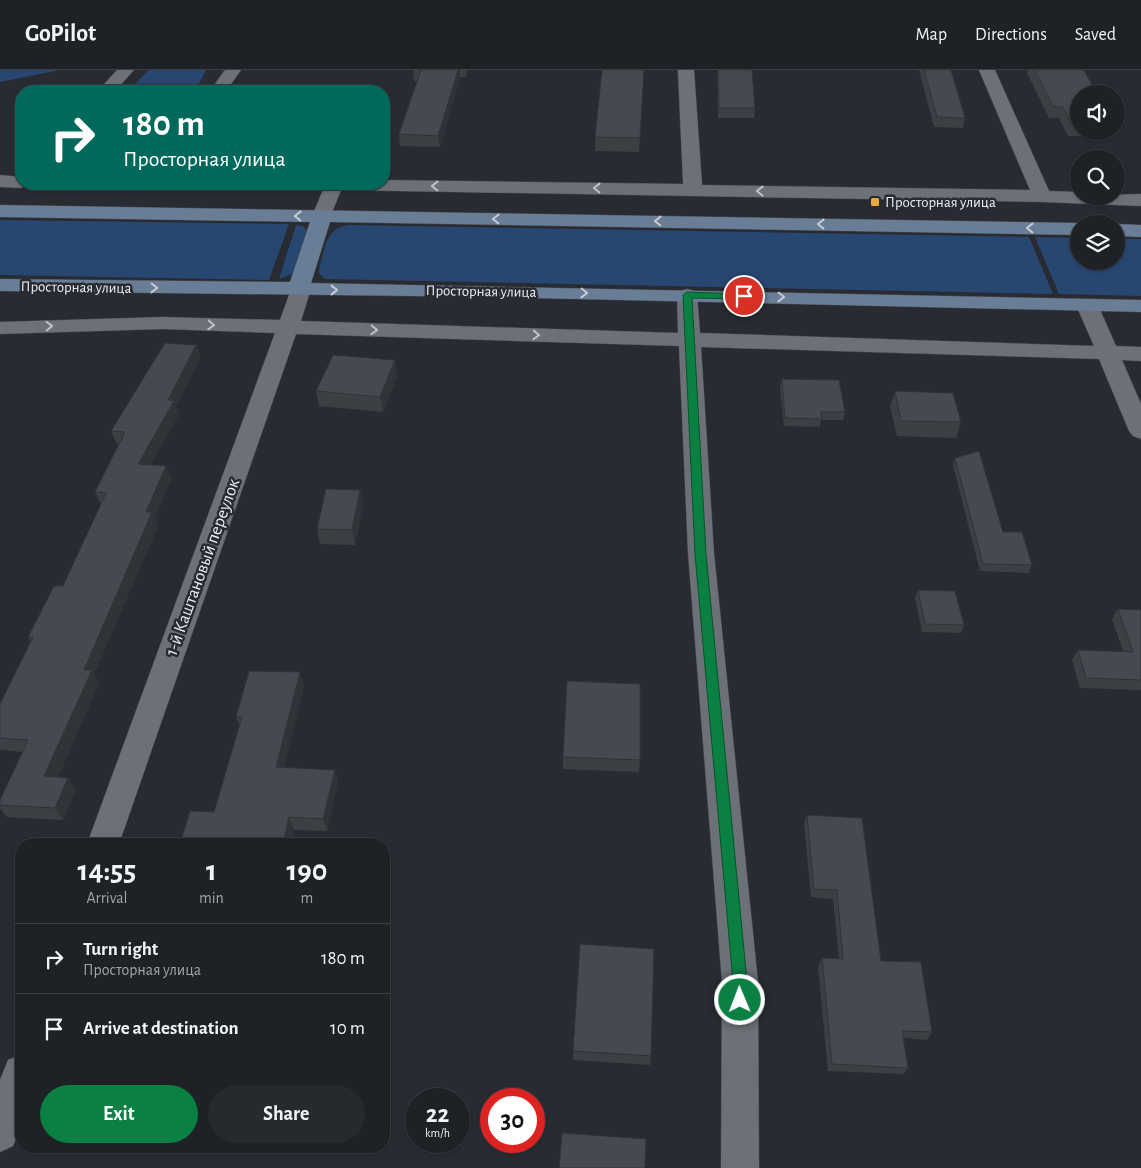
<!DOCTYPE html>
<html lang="en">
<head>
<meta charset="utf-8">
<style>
	body { margin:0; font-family:"Alegreya Sans",sans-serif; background:#26292e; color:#f1f3f6; height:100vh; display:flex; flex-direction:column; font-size:19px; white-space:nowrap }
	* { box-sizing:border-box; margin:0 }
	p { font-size:16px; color:#a1a3a7 }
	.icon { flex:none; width:28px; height:28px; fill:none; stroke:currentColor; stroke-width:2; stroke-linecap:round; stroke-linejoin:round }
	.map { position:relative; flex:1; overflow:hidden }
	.side { position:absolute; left:15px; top:768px; width:375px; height:315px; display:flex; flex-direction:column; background:#1e2126; border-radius:20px; box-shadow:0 1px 4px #0004,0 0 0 1px #3c3e43 }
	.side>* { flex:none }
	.banner { position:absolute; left:15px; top:15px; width:375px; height:105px; border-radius:20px; box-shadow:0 1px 4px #0004,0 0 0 1px #3c3e43; background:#00695c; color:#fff; overflow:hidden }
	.tools { position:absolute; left:1070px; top:15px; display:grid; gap:10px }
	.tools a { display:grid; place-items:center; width:55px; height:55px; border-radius:50%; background:#1e2126; box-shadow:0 1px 4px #0004,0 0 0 1px #3c3e43; font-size:25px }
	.speed { position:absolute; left:405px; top:1018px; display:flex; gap:10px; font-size:25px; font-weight:700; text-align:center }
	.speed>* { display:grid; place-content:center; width:65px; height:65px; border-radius:50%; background:#1e2126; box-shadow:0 1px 4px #0004,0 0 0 1px #3c3e43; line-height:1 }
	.speed small { font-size:12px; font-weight:400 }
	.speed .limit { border:8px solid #d22; background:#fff; color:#111 }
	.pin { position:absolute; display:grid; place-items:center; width:42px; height:42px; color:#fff; margin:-21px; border:2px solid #fff; border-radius:50%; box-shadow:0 1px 5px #0007 }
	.me { position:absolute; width:55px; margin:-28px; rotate:359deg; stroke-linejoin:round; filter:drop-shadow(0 0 4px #0008) }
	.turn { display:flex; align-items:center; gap:18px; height:105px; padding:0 25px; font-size:22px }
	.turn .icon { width:65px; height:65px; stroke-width:2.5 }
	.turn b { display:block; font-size:35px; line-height:42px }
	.eta { display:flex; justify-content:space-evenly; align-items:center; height:85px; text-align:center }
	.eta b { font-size:30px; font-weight:700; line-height:35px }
	.cta { display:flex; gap:10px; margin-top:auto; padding:10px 25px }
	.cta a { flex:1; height:58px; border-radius:30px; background:#0b8043; color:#fff; font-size:20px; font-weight:700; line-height:58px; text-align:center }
	.cta a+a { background:#26292e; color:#f1f3f6 }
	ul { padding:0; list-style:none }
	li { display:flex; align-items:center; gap:15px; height:70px; padding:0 25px; border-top:1px solid #3c3e43 }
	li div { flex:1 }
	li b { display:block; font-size:19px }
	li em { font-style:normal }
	header { display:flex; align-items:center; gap:30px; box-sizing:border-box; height:70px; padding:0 25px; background:#1e2126; border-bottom:1px solid #3c3e43 }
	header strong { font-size:24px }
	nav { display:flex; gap:28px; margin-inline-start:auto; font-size:18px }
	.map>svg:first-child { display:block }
	.green { fill:#274670 }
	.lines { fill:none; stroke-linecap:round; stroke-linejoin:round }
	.minor-casing { stroke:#46484d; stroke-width:1 }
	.secondary-casing { stroke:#46484d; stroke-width:1 }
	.minor { fill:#6c7177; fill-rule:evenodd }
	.secondary { fill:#6a7d96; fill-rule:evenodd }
	.wall { fill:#3b4045 }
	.shaded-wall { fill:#303438 }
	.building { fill:#454a50; stroke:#303438 }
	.oneway { stroke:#bfc2c7 }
	.oneway2 { stroke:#c5ccd6 }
	.route { fill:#0b8043; stroke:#07532c }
	.poi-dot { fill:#eba939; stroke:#282c32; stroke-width:2 }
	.labels { text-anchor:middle; stroke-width:5; stroke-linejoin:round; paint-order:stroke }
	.far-poi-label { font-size:15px; fill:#eceef2; stroke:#282c32; text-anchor:start }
	.far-street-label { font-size:15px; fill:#eceef2; stroke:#282c32 }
	.street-label { font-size:18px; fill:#eceef2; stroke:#282c32 }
</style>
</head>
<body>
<header>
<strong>GoPilot</strong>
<nav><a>Map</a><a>Directions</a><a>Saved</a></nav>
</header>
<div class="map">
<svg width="1141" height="1098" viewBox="0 0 1141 1098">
	<rect width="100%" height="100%" fill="#282c32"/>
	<g class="green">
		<polygon points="0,0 60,0 0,12"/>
		<polygon points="149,0 206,0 195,21 128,21"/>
		<polygon points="0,150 289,154 269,210 0,205"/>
		<polygon points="296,155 303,156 308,162 292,204 279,209"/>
		<path d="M348,155L1029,167L1053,224L325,209L319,203V199C325,179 325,159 348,155Z"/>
		<polygon points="1035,167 1079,168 1079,191 1116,191 1116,169 1141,169 1141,226 1059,224"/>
	</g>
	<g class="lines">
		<defs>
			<g id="minor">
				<polygon points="117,0 134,0 115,21 98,21"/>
				<polygon points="225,0 241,0 226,21 210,21"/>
				<polygon points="678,0 694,0 702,115 1030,120 979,0 995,0 1049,121 1079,122 1079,126 1141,124 1141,136 1042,132 341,120 329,150 315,150 312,146 323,120 313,118 311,114 384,114 384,110 683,114"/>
				<polygon points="0,105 21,107 21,114 29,114 21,118 0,117"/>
				<polygon points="298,214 305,216 309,225 301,251 678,263 677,225 680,221 687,219 694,221 697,225 700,263 1094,276 1076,235 1080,231 1087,229 1094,231 1098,235 1116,276 1141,277 1141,291 1122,290 1141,334 1141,369 1133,366 1129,361 1099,289 701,277 714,483 758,912 759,1098 721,1098 722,912 688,483 679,276 296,264 119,774 87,774 275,263 162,259 0,264 0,252 162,247 280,250 289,225 288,220 291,216"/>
				<polygon points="21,985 21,1057 13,1076 0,1082 0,1010 8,990"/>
			</g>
			<g id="secondary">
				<polygon points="0,135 1079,153 1081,154 1079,154 1079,165 330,152 311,213 1141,230 1141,242 491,227 0,221 0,209 290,212 310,152 0,147"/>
				<polygon points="1116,154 1141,155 1141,167 1116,166"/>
			</g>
		</defs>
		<use href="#minor" class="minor-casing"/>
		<use href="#secondary" class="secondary-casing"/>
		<use href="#minor" class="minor"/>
		<use href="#secondary" class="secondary"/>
	</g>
	<g class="wall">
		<polygon points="413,0 468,0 466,7 460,7 440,77 400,76 399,64 417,11 414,11"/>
		<polygon points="644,0 639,82 595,81 595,67"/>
		<polygon points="717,0 752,0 755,38 754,48 718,48"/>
		<polygon points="919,0 951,0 965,48 963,58 934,57"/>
		<polygon points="1028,0 1084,0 1079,24 1079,61 1112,61 1110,66 1068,66 1059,48 1049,48 1027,3"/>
		<polygon points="196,275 200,288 176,336 179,344 150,395 166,396 171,409 155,448 158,456 94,604 99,613 58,707 76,720 63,750 7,747 0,738 0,730 23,682 0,680 0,634 31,572 28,567 63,516 101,434 95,422 119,375 117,374 111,361"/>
		<polygon points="397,306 383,342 319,336 316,321"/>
		<polygon points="782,309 845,342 843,350 821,350 820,357 784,356 780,317"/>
		<polygon points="895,321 961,352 956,368 897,366 890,337"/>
		<polygon points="955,388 1003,462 1032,495 1028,503 980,501 953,395"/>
		<polygon points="360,420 363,435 355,475 320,474 317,459"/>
		<polygon points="918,520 964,555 961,563 922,562 915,528"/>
		<polygon points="1118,539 1141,540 1141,620 1080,618 1072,590 1078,580 1123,581 1112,549"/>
		<polygon points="304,615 284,697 335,700 338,712 327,761 294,760 291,774 180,774 214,742 239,656 236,647"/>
		<polygon points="563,687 640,690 639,702 563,699"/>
		<polygon points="807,745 881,891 932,962 927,970 903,968 908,998 903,1004 828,1001 818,896 822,888 839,889 833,829 811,827 804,754"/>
		<polygon points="573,981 651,986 650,995 573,990"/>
	</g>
	<g class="shaded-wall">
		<polygon points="458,0 460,0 460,7 440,77 438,66"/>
		<polygon points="466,0 468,0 466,7"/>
		<polygon points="196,275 200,288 176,336 179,344 143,408 138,394 168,330"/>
		<polygon points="395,290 397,306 383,342 380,327"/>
		<polygon points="166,396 171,409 155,448 158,456 94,604 99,613 53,718 44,706 84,600 146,442"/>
		<polygon points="360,420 363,435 355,475 352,460"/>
		<polygon points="300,602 304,615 281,709 276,697"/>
		<polygon points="335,700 338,712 327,761 323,749"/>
		<polygon points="68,708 76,720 63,750 55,738"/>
		<polygon points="289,747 294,760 291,774 283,774"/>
	</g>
	<g class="building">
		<polygon points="421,0 458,0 438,66 399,64"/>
		<polygon points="602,0 644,0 640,68 595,67"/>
		<polygon points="718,0 752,0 755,38 719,38"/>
		<polygon points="924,0 951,0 965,48 937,47"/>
		<polygon points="1035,0 1084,0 1097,24 1079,24 1079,54 1072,54 1063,37 1053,36"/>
		<polygon points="165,273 196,275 168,330 174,331 138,394 166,396 146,442 152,442 84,600 92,600 44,706 68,708 55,738 0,735 0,730 28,670 0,668 0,634 33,567 28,567 54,516 63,516 106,423 95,422 125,362 111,361"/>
		<polygon points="333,285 395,290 380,327 316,321"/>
		<polygon points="782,309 839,310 845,342 821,342 822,349 785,348"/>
		<polygon points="895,321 953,323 961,352 901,351"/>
		<polygon points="979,381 1003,462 1022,462 1032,495 983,494 955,388"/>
		<polygon points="326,419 360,420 352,460 317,459"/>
		<polygon points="918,520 955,521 964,555 925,554"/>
		<polygon points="1118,539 1141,540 1141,610 1086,608 1078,580 1133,582"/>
		<polygon points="249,601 300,602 276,697 335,700 323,749 289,747 283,774 180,774 190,741 214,742 242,647 236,647"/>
		<polygon points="567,611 640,614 640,690 563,687"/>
		<polygon points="807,745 862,748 881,891 921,892 932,962 902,961 908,998 832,994 822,888 843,889 837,820 814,819"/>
		<polygon points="580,874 654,879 651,986 573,981"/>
		<polygon points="562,1063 646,1069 645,1098 559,1098"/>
	</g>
	<defs><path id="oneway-chevron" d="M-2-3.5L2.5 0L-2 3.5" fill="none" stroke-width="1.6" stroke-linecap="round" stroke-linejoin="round" transform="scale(1.25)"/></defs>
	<g class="oneway">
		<use href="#oneway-chevron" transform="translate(435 116) rotate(-179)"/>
		<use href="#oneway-chevron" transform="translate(597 118) rotate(-179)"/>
		<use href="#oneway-chevron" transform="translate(760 121) rotate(-179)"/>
		<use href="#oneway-chevron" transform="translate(211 255) rotate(3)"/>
		<use href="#oneway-chevron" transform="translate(49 256) rotate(-2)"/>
		<use href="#oneway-chevron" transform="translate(374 260) rotate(2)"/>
		<use href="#oneway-chevron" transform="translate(536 265) rotate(2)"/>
	</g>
	<g class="oneway2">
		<use href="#oneway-chevron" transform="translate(298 146) rotate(-179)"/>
		<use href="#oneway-chevron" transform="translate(496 149) rotate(-179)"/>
		<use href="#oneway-chevron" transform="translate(658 151) rotate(-179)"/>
		<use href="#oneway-chevron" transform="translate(821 154) rotate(-179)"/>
		<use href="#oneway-chevron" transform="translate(1030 158) rotate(-179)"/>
		<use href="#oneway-chevron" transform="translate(154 218) rotate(1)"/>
		<use href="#oneway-chevron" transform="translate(334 220)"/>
		<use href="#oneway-chevron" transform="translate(584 223) rotate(1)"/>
		<use href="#oneway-chevron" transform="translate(781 227) rotate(1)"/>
	</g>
	<polygon class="route" points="687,222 744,224 748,226 744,229 692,228 706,484 747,912 745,935 740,938 735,935 733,912 695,484 683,225"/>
	<rect class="poi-dot" x="870" y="127" width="10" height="10" rx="2.5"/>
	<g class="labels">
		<g class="far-poi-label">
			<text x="885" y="137">Просторная улица</text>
		</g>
		<g class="far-street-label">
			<text transform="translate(76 217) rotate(1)" y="5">Просторная улица</text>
			<text transform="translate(481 221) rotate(1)" y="5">Просторная улица</text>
		</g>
		<g class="street-label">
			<text transform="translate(202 497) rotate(-70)" y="6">1-й Каштановый переулок</text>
		</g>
	</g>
</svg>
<div class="tools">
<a><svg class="icon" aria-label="sound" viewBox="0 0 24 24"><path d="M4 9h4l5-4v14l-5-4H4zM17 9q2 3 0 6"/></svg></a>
<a><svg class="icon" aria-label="search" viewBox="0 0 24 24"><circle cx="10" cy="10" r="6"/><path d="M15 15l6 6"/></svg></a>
<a><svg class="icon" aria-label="layers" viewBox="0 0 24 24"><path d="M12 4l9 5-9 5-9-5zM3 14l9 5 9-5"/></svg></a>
</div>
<div class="speed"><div>22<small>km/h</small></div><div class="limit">30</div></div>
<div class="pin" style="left:744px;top:226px;background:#d93025"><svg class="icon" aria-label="arrive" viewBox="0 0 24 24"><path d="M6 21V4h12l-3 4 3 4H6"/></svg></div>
<svg class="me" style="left:740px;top:930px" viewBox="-20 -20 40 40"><circle r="17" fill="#0b8043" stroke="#fff" stroke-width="3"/><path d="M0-11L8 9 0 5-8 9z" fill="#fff"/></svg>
<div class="banner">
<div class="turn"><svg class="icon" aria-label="right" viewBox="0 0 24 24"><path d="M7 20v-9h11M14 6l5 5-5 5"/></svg><div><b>180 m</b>Просторная улица</div></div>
</div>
<section class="side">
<div class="eta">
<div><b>14:55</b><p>Arrival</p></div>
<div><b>1</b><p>min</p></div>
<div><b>190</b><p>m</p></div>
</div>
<ul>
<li><svg class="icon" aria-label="right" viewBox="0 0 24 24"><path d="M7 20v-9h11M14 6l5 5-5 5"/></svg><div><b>Turn right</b><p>Просторная улица</p></div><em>180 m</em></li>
<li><svg class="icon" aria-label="arrive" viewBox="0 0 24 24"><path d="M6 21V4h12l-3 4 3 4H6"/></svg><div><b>Arrive at destination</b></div><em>10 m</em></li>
</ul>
<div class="cta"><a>Exit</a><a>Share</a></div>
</section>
</div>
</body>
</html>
